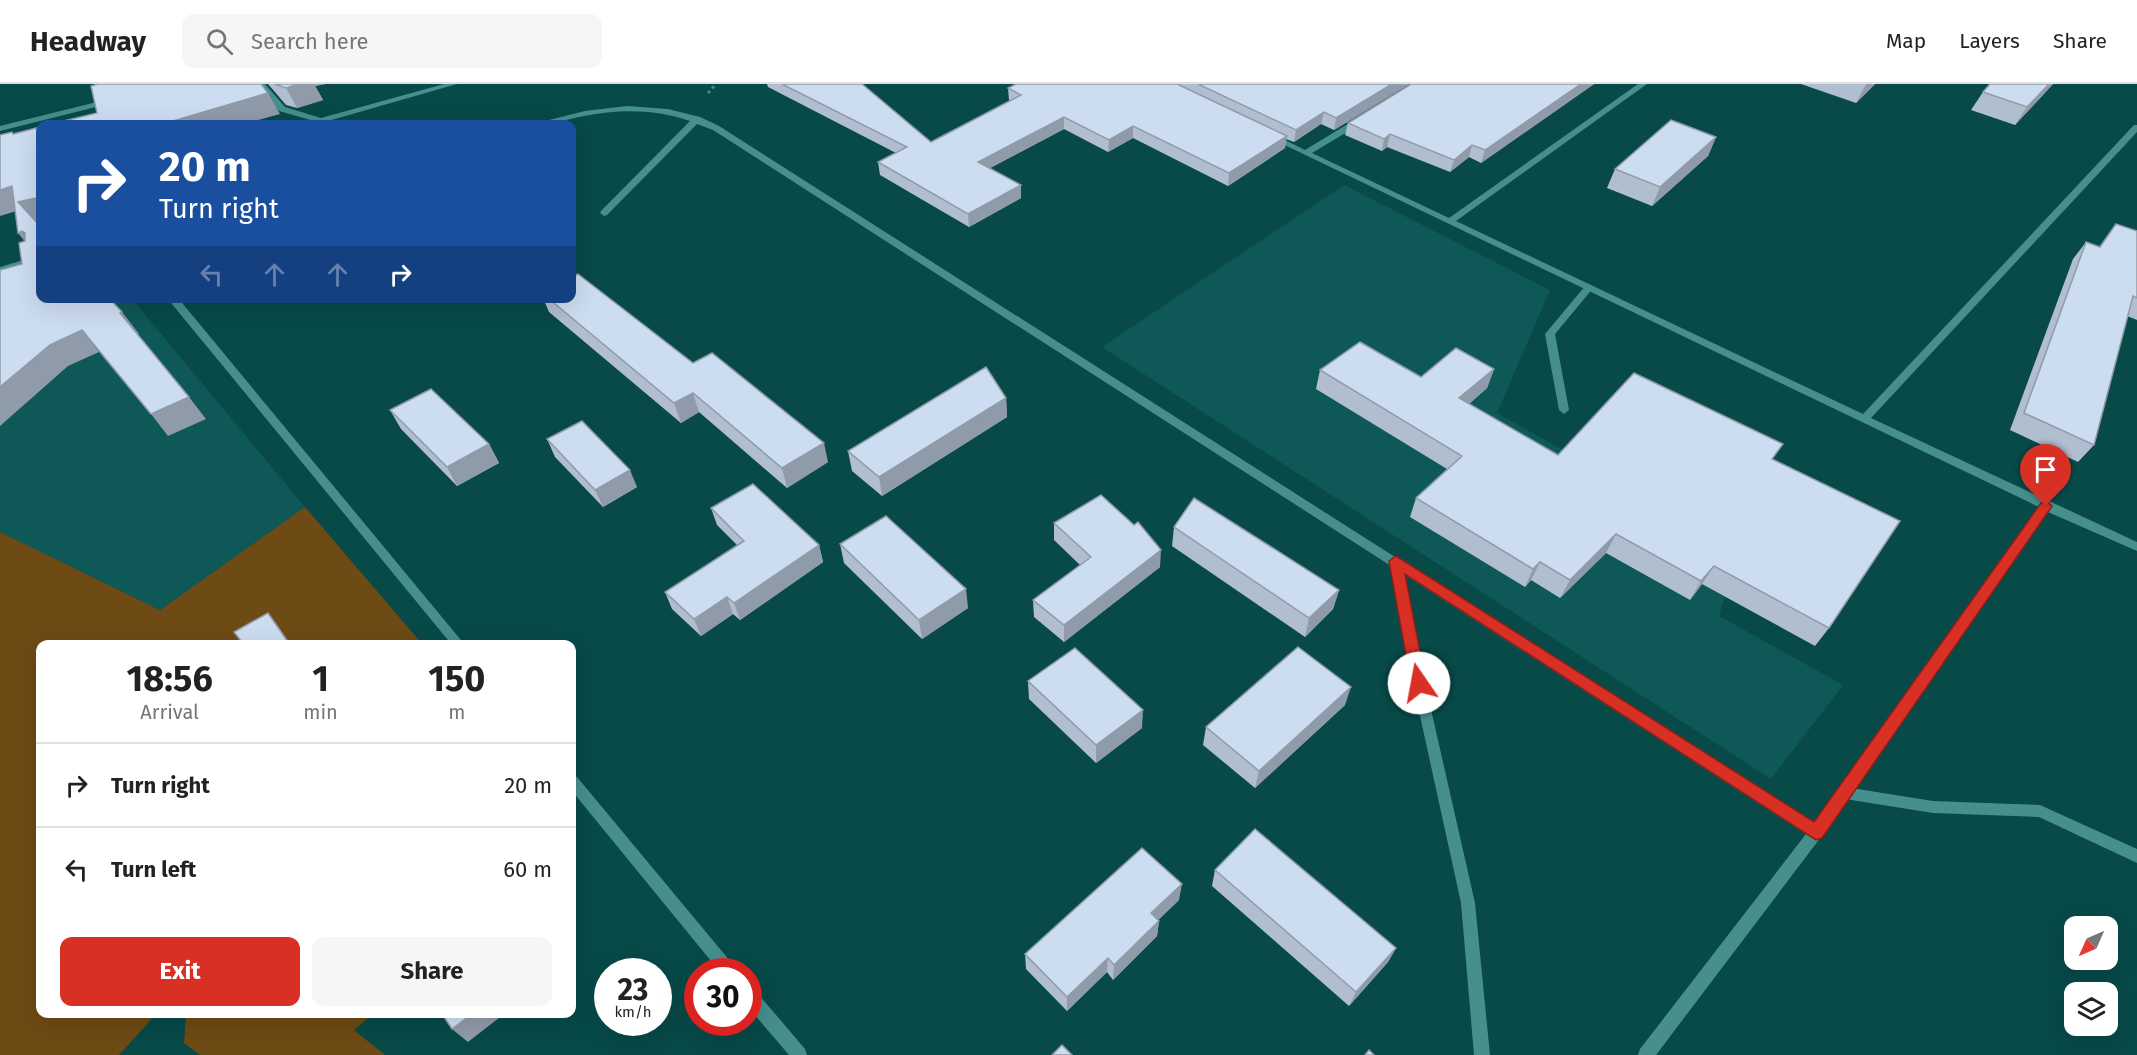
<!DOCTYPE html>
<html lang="en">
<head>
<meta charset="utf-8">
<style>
	body { margin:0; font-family:"Fira Sans",sans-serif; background:#f6f6f6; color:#222; height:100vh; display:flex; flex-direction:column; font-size:22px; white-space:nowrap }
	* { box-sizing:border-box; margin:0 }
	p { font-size:20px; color:#767676 }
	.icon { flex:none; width:33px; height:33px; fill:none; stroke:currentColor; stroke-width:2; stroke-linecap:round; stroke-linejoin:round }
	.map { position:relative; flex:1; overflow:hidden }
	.details { position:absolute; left:36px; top:556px; width:540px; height:378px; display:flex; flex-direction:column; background:#fff; border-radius:12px; box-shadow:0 6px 24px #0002 }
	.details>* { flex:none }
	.top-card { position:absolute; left:36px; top:36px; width:540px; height:183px; border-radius:12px; box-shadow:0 6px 24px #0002; background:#1a4fa0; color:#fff; overflow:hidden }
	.needle { width:39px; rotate:225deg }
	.tools { position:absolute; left:2064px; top:832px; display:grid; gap:12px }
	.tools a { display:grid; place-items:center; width:54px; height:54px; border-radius:12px; background:#fff; box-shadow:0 6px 24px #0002; font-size:30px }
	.speed { position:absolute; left:594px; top:874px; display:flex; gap:12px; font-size:30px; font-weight:700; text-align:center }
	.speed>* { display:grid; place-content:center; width:78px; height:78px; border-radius:50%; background:#fff; box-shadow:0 6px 24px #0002; line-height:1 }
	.speed small { font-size:15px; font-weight:400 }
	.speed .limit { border:9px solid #d22; background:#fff; color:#111 }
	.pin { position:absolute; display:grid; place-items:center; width:51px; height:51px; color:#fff; margin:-62px -26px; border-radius:50% 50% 50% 0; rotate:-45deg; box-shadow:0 0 6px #0007 }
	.pin .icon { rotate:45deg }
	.me { position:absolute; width:66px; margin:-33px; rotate:348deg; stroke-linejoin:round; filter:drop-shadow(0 0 4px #0008) }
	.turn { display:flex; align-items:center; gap:21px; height:126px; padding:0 24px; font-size:27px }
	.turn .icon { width:78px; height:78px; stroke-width:2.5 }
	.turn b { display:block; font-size:42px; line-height:51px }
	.lanes { display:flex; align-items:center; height:57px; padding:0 24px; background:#0003; justify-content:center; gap:30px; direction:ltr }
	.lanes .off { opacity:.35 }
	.eta { display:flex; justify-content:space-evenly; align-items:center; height:102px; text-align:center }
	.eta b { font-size:36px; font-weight:700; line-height:42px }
	.cta { display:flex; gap:12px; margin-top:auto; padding:12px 24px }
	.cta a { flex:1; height:69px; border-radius:12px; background:#d93025; color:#fff; font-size:24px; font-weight:700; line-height:69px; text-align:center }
	.cta a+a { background:#f6f6f6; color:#222 }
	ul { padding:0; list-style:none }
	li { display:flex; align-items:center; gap:18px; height:84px; padding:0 24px; border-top:2px solid #e0e0e0 }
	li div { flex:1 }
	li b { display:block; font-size:22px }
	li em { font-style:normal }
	header { display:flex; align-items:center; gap:36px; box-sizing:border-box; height:84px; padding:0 30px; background:#fff; border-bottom:2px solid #e0e0e0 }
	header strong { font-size:28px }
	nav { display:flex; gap:33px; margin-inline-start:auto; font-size:21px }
	.search { width:420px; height:54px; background:#f6f6f6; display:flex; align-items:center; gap:15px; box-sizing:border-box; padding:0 21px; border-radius:12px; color:#767676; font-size:22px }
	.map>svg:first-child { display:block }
	.built { fill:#0e5857 }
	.green { fill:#6e4a14 }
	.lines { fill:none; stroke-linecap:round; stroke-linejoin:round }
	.path { stroke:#4a8684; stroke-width:3; stroke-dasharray:3 3; stroke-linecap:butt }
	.service { fill:#468f8d; fill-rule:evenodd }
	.minor { fill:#468f8d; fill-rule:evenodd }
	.wall { fill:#b0becf }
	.shaded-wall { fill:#909ba9 }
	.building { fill:#cdddf1; stroke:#909ba9; stroke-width:1.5 }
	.route { fill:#d93025; stroke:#8d1f18; stroke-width:1.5 }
</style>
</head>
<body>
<header>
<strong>Headway</strong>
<div class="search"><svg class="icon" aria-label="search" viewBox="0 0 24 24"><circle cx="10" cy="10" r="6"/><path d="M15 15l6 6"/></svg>Search here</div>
<nav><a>Map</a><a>Layers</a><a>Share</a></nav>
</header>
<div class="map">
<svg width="2137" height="971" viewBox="0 0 2137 971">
	<rect width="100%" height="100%" fill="#074a48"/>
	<g class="built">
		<polygon points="1344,101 1550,206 1497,329 1740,465 1719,532 1843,601 1771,695 1102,263"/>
		<polygon points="40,214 132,215 305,423 160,526 0,448 0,332"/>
	</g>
	<g class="green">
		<polygon points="305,423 423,561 40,561 40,930 156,930 119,971 0,971 0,448 160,526"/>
		<polygon points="186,930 373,930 354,946 385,971 200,971 184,959"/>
	</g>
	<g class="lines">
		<polyline class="path" points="708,9 716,0"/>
		<g class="service">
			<polygon points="257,0 265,0 285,23 321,34 444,0 457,0 321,39 279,27"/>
			<polygon points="1589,200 1594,203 1555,250 1569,326 1564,330 1559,326 1545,250 1586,201"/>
			<polygon points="1845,703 1933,717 2040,721 2137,765 2137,779 2039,733 1933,729 1845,715 1840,713 1838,709 1840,705"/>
		</g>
		<g class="minor">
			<path d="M1638,0H1647L1456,137L1863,330L2134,41H2137V48L1871,334L2137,458V467L2048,428L1821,753L1656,971H1638L1640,965L1806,750L1405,491L1420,577L1475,819L1490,971H1474L1461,819L1408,577L1391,482L713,46L697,40L607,131L604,132L600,129L601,127L690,37C655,25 620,25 584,32C567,35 549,42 533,40L585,27L627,22L668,25L700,33L719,42L1395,473L1400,474L1402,477L1814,739L2039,423L1268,53L1275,51L1305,66L1356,35H1362V39L1312,69L1449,134Z"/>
			<polygon points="109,15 112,15 112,19 0,47 0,42"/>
			<polygon points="40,171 40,177 0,189 0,183"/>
			<polygon points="167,214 178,214 465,561 452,561"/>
			<polygon points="572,691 577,693 735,883 738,888 720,888 572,707"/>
			<polygon points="748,902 754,905 805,965 807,971 789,971 748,923"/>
		</g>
	</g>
	<g class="wall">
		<polygon points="268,0 325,0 315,2 323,16 297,24 286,21"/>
		<polygon points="767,0 862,0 931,58 1010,17 1009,16 1008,4 1016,0 1409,0 1334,46 1321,40 1294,58 1286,55 1285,64 1228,102 1133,54 1108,68 1064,45 990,84 1021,114 969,143 880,91 878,78 896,69 768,3"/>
		<polygon points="1411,0 1594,0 1481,79 1469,73 1450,88 1387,63 1382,67 1345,51 1348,39"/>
		<polygon points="1801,0 1875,0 1856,19"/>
		<polygon points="2053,0 2015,41 1971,26 1983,8"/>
		<polygon points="1716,53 1708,72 1652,122 1607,104 1615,85"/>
		<polygon points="2116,140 2137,147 2137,236 2127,232 2094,361 2078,378 2010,346 2073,175 2086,158 2099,163"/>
		<polygon points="543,214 572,214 693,279 828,378 787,404 699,328 681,339 549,228"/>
		<polygon points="1494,285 1487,304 1469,320 1558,371 1773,375 1829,544 1815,562 1702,500 1690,516 1606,469 1560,514 1531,496 1525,503 1410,433 1416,414 1447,385 1316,305 1320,286 1421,293"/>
		<polygon points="1006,314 1007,333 882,412 852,387 848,367"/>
		<polygon points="390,326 489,360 499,379 457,402 401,345"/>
		<polygon points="547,355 637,403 603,423 555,373"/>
		<polygon points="711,424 819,461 823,478 740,536 733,530 701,552 672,525 665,508 737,461 717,441"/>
		<polygon points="1054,439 1160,483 1064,558 1034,533 1033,516 1080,481 1054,456"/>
		<polygon points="1174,443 1339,506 1333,525 1305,553 1172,462"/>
		<polygon points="840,460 968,524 922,555 844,479"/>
		<polygon points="1028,597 1142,644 1096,679 1029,615"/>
		<polygon points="1345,621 1255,704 1203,661 1206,643"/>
		<polygon points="1215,786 1396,864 1388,878 1349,922 1212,802"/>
		<polygon points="1179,816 1158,836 1159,837 1157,852 1113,896 1107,888 1067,927 1026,885 1025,870"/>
	</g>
	<g class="shaded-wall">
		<polygon points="298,0 325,0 315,2 323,16 297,24 286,4"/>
		<polygon points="1392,0 1409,0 1334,46 1336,34"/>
		<polygon points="1581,0 1594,0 1481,79 1485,66"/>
		<polygon points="1867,0 1875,0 1856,19 1865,2"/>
		<polygon points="2049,0 2053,0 2015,41 2027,23"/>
		<polygon points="268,9 280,30 244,40 163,40"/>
		<polygon points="1324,28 1321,40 1294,58 1296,46"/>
		<polygon points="1064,33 1064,45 979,90 978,78"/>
		<polygon points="1133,42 1133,54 1108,68 1109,56"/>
		<polygon points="1390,50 1387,63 1382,67 1384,55"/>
		<polygon points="1287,52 1285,64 1228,102 1229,89"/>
		<polygon points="1716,53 1708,72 1652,122 1660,103"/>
		<polygon points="1472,61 1469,73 1450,88 1454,76"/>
		<polygon points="1021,101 1021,114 969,143 968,130"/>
		<polygon points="12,102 40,113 40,138 35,140 23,125 0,132 0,106"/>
		<polygon points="22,147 39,169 35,170 18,149"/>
		<polygon points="122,228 139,250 137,251 120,229"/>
		<polygon points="82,246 99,268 68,282 0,342 0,303 50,261"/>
		<polygon points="1494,285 1487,304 1453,333 1459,314"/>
		<polygon points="693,309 699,328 681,339 674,319"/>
		<polygon points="189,313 206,335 168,352 151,330"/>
		<polygon points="1006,314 1007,333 882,412 879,393"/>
		<polygon points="824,359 828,378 787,404 782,384"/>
		<polygon points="489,360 499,379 457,402 447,383"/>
		<polygon points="630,386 637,403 603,423 595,406"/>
		<polygon points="1616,450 1606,469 1560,514 1570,496"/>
		<polygon points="819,461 823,478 740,536 734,519"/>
		<polygon points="1161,466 1160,483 1064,558 1064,541"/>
		<polygon points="1540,478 1531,496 1525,503 1533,485"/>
		<polygon points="1714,482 1702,500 1690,516 1701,497"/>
		<polygon points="966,505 968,524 922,555 919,536"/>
		<polygon points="1339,506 1333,525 1305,553 1309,534"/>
		<polygon points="727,513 733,530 701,552 694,535"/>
		<polygon points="268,529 276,539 291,561 290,561"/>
		<polygon points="1351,603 1345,621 1255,704 1259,687"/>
		<polygon points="1143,626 1142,644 1096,679 1096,661"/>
		<polygon points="1182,800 1179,816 1149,845 1151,829"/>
		<polygon points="1159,837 1157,852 1113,896 1114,881"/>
		<polygon points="1396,864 1388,878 1349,922 1356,908"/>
		<polygon points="1108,874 1107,888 1067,927 1067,913"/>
		<polygon points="472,930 504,930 468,958 452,945"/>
	</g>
	<g class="building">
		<polygon points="98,0 261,0 268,9 163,40 51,40 97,29 91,2"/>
		<polygon points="275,0 298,0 286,4"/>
		<polygon points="782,0 862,0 931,58 1021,11 1008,4 1016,0 1177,0 1287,52 1229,89 1133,42 1109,56 1064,33 978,78 1021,101 968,130 878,78 907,63"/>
		<polygon points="1198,0 1392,0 1336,34 1324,28 1296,46"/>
		<polygon points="1411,0 1581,0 1485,66 1472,61 1454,76 1390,50 1384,55 1348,39"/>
		<polygon points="1990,0 2049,0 2027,23 1983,8"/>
		<polygon points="1671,36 1716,53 1660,103 1615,85"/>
		<polygon points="40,43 40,113 18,118 40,142 40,214 109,214 122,228 120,229 189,313 151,330 82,246 50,261 0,303 0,186 22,180 19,159 25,157 25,149 22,147 18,149 12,102 0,106 0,51 12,48 13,50"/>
		<polygon points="2116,140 2137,147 2137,214 2133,212 2094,361 2024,329 2086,158 2100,163"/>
		<polygon points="578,190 693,279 712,269 824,359 782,384 693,309 674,319 548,214 572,214 572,193"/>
		<polygon points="1360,258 1421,293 1456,264 1494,285 1459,314 1558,371 1634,289 1783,360 1772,375 1900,437 1829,544 1714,482 1701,497 1616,450 1570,496 1540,478 1533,485 1416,414 1462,372 1320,286"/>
		<polygon points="986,283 1006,314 879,393 848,367"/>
		<polygon points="431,305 489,360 447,383 390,326"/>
		<polygon points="582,337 630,386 595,406 547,355"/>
		<polygon points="753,400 819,461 734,519 727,513 694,535 665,508 744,457 711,424"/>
		<polygon points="1101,411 1134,441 1138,438 1161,466 1064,541 1033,516 1091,473 1054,439"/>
		<polygon points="1194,414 1339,506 1309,534 1174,443"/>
		<polygon points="886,432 966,505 919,536 840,460"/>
		<polygon points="268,529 290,561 244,561 234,548"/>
		<polygon points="1298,563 1351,603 1259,687 1206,643"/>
		<polygon points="1075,564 1143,626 1096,661 1028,597"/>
		<polygon points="1255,745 1396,864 1356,908 1215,786"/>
		<polygon points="1142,764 1182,800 1151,829 1159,837 1114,881 1108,874 1067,913 1025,870"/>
		<polygon points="442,930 472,930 452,945"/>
		<polygon points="1062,961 1072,971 1052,971"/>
		<polygon points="1369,966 1374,971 1365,971"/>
	</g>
	<polygon class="route" points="2046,417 2052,422 2050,425 1822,754 1816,756 1405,490 1426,599 1424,604 1414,604 1411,599 1389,477 1396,472 1814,738 2041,419"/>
</svg>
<div class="tools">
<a><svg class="needle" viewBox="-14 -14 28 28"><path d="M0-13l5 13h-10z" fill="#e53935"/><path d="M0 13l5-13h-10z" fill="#767676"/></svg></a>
<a><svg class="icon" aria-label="layers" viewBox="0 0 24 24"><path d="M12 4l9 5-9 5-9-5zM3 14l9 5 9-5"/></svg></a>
</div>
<div class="speed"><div>23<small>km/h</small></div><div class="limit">30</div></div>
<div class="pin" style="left:2046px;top:422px;background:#d93025"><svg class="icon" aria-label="arrive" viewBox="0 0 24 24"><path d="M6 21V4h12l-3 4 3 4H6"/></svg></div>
<svg class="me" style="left:1419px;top:599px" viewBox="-20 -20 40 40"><circle r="19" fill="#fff"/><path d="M0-13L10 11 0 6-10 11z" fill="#d93025"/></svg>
<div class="top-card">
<div class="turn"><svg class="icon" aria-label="right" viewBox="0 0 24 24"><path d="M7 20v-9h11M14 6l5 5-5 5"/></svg><div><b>20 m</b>Turn right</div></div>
<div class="lanes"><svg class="icon off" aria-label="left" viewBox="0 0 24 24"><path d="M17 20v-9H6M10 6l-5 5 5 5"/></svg><svg class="icon off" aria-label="ahead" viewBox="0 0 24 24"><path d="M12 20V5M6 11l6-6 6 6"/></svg><svg class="icon off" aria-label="ahead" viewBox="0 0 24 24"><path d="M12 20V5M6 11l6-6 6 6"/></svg><svg class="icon" aria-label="right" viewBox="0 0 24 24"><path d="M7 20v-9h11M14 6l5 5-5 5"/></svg></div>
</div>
<section class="details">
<div class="eta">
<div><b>18:56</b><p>Arrival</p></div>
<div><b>1</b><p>min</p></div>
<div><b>150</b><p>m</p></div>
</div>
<ul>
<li><svg class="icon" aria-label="right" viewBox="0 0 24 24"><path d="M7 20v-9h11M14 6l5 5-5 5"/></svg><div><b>Turn right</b></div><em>20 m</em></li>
<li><svg class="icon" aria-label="left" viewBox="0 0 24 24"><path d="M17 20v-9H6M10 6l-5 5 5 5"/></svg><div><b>Turn left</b></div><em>60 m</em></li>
</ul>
<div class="cta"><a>Exit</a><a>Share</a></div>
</section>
</div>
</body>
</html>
